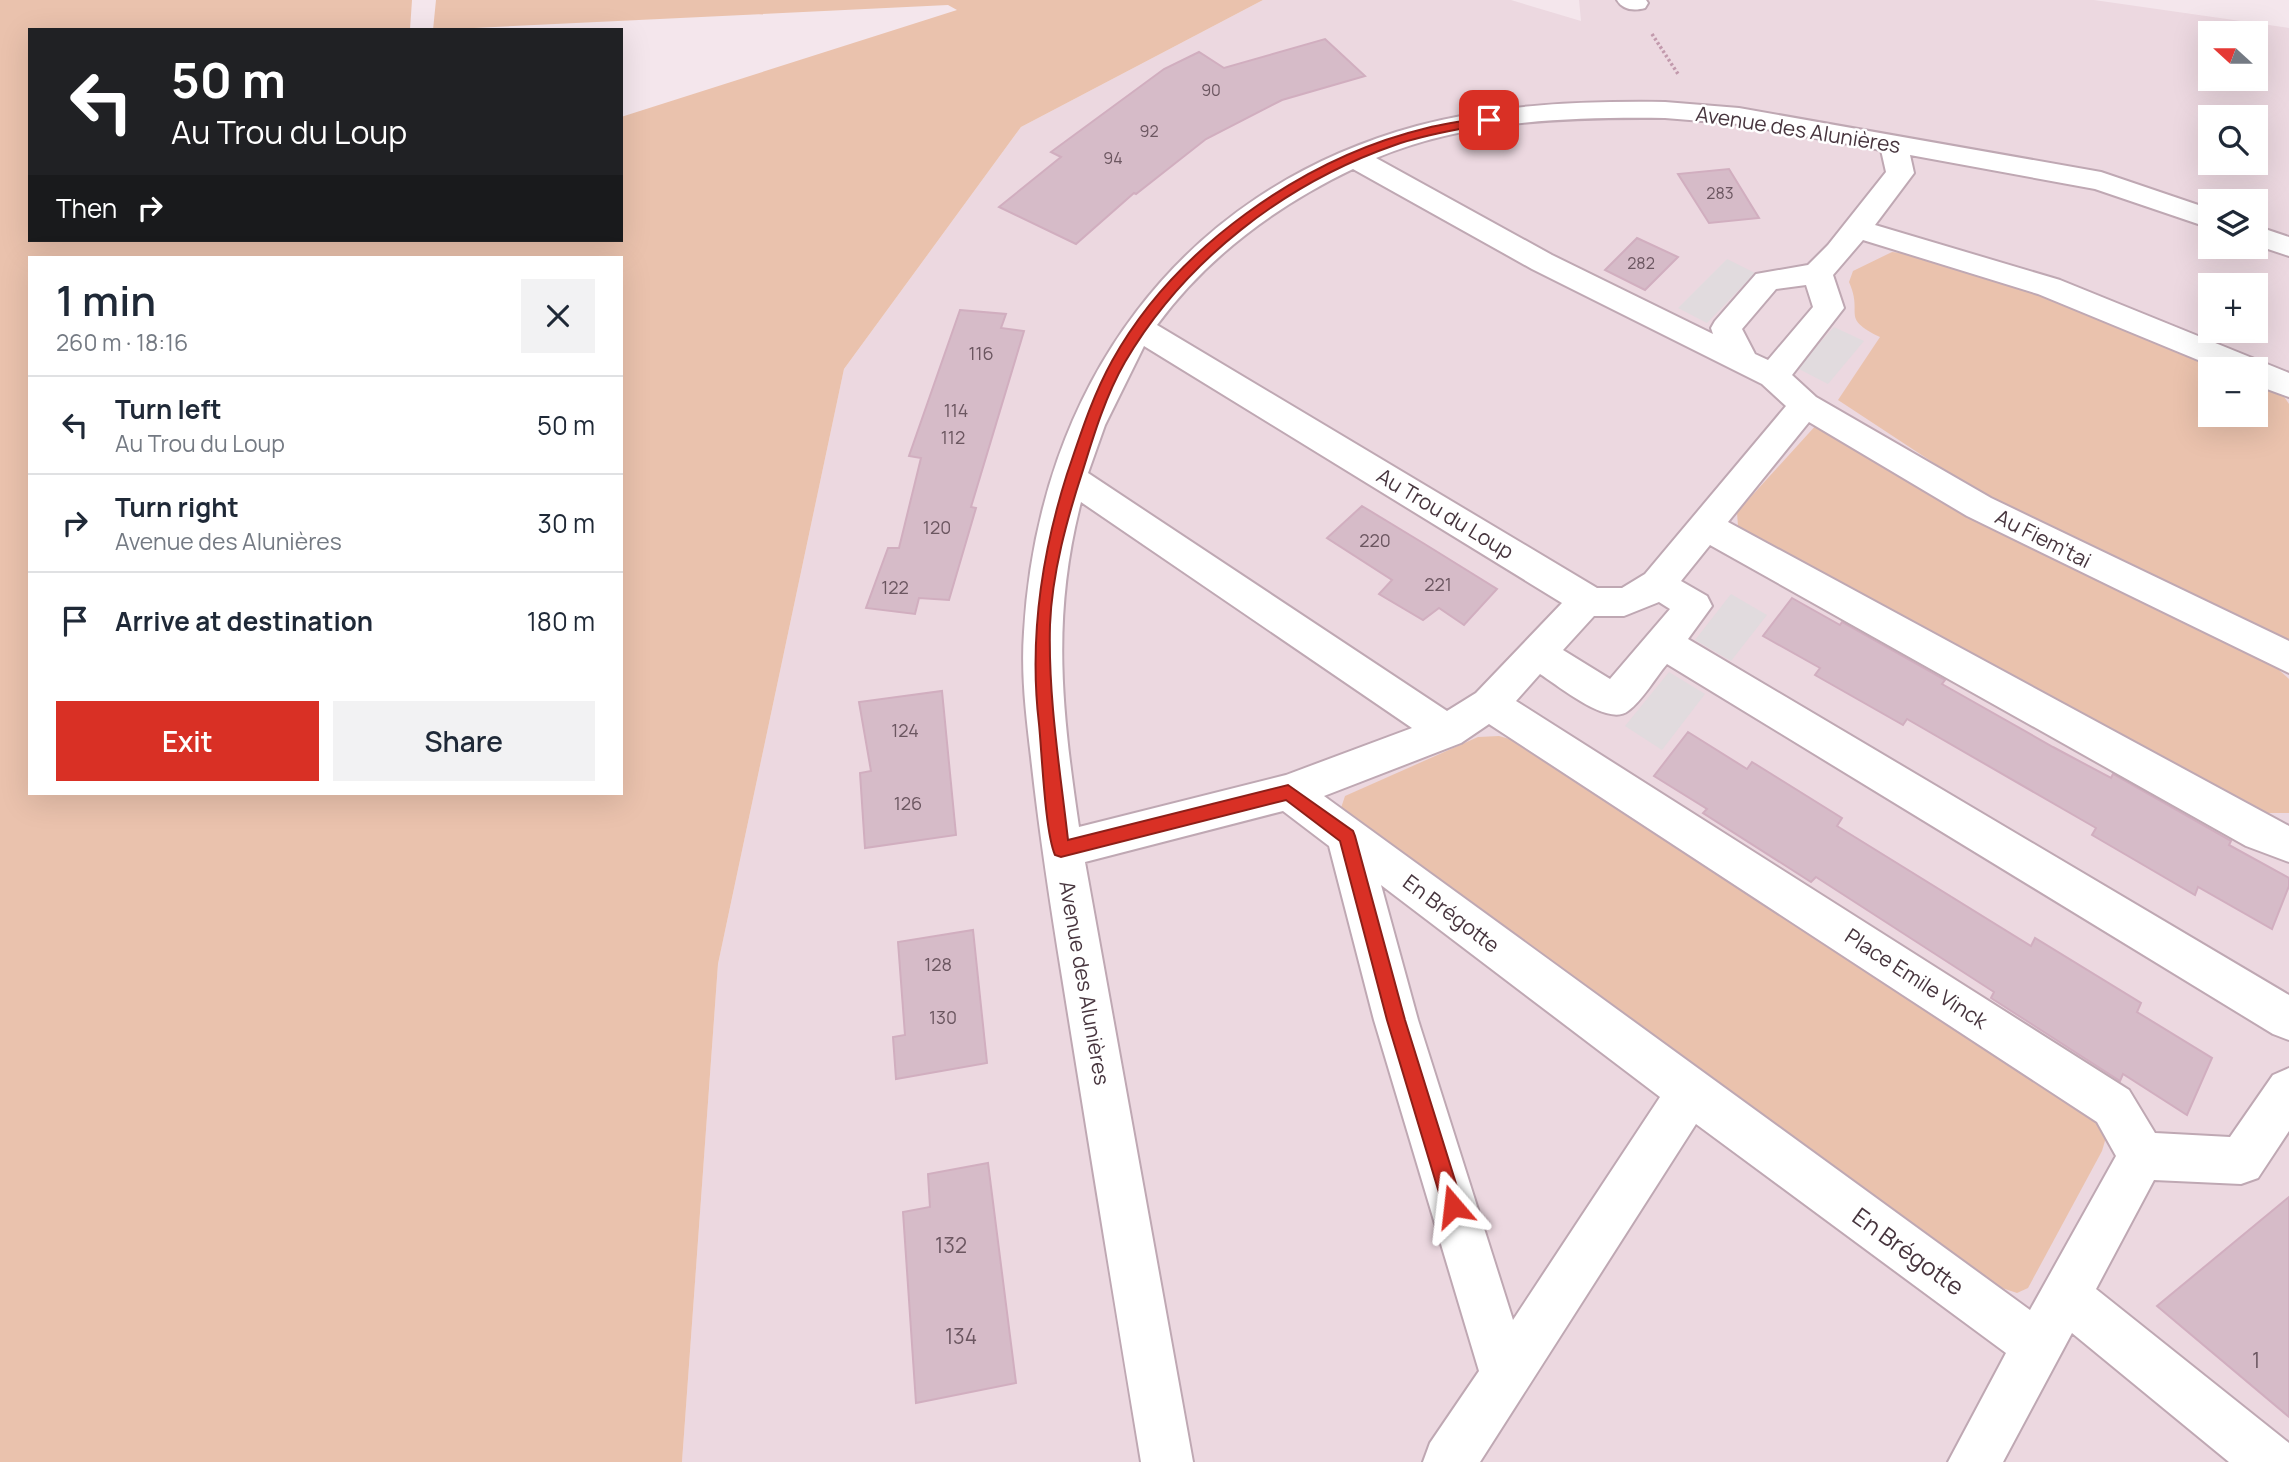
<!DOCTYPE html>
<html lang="en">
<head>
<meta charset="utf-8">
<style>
	body { margin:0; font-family:Manrope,sans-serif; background:#f2f2f3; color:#1f2937; height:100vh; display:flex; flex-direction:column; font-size:26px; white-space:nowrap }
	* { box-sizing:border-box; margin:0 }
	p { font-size:23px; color:#747a83 }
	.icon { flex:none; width:38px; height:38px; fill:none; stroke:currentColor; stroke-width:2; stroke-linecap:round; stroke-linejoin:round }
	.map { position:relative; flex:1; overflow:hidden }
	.panel { position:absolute; left:28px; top:256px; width:595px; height:539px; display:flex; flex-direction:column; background:#fff; border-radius:0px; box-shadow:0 7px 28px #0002 }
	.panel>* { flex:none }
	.top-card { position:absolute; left:28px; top:28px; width:595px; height:214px; border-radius:0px; box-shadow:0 7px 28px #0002; background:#202124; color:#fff; overflow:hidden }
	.needle { width:46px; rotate:291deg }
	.controls { position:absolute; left:2198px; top:21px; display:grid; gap:14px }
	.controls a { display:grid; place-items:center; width:70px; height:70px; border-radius:0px; background:#fff; box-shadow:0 7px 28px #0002; font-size:35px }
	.pin { position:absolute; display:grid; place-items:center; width:60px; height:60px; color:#fff; margin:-30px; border-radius:14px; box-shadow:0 4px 10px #0006 }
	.me { position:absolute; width:77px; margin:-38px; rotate:343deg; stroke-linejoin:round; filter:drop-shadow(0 0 5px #0008) }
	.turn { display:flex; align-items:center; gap:24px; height:147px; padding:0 28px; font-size:32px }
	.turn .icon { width:91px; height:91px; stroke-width:2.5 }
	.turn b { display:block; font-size:49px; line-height:60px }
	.then { display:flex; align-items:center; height:66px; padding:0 28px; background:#0003; gap:14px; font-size:26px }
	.round { display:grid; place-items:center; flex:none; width:74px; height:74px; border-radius:0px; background:#f2f2f3 }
	.summary { display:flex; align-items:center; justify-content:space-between; height:119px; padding:0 28px }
	h1 { font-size:42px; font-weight:600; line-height:52px }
	.action { display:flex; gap:14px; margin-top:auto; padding:14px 28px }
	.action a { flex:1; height:80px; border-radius:0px; background:#d93025; color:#fff; font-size:28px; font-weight:600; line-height:80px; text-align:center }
	.action a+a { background:#f2f2f3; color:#1f2937 }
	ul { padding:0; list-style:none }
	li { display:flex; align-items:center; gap:21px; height:98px; padding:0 28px; border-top:2px solid #e0e1e3 }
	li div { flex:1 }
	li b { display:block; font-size:26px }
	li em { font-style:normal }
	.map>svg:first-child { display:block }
	.residential { fill:#ecd8e0; fill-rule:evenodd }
	.green { fill:#eac2ad; fill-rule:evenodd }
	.parking { fill:#e1dbde }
	.building { fill:#d6bbc8; stroke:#d1aebf; stroke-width:2 }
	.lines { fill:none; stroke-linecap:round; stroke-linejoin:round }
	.minor-casing { stroke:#bfa8b3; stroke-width:4 }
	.path { stroke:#c299ac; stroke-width:3.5; stroke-dasharray:2.5 2.5; stroke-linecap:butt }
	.minor { fill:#fff; fill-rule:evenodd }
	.route { fill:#d93025; stroke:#8d1f18; stroke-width:2 }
	.labels { text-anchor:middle; stroke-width:5; stroke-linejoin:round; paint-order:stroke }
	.far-number-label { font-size:16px; fill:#6b5660 }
	.number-label { font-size:18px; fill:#6b5660 }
	.street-label { font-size:21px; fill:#47353e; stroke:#fff }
	.near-number-label { font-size:21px; fill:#6b5660 }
	.near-street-label { font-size:24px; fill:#47353e; stroke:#fff }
</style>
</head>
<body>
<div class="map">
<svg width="2289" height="1462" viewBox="0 0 2289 1462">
	<rect width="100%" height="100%" fill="#f4e6ec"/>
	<path class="residential" d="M1263,0H1511L1581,21L1579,0H2094L2289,28V1462H682L718,964L844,369L1021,127ZM2210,33H2256V79H2210ZM2210,117H2256V163H2210ZM2210,201H2256V247H2210ZM2210,285H2256V331H2210ZM2210,369H2256V415H2210Z"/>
	<g class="green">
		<path d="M0,0H412L410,30H30V240H621V117L957,10L948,5L433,30L436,0H1263L1021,127L844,369L718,964L682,1462H0ZM621,257V793H30V257Z"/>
		<path d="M1892,252L1918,255L2058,300L2230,369H2210V415H2256V380L2279,389L2289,404V643L1993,502L1838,400L1880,337C1839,317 1864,315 1849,282L1853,271Z"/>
		<polygon points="1818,423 2270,662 2289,679 2289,813 2263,813 1738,527 1737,512"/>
		<polygon points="1499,736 1527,744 2098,1113 2107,1134 2102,1151 2028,1288 2017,1293 1999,1287 1347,822 1341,808 1345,796 1478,737"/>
	</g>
	<g class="parking">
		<polygon points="1727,259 1755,273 1707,323 1678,308"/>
		<polygon points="1834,327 1864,341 1828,384 1797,368"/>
		<polygon points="1731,594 1767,615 1731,661 1695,640"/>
		<polygon points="1669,672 1705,694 1662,750 1625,726"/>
	</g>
	<g class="building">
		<polygon points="1325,39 1365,76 1282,100 1206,139 1136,194 1134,193 1076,244 999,207 1061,157 1051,152 1164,69 1199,52 1224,68"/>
		<polygon points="1729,169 1759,218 1709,223 1678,174"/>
		<polygon points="1637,238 1678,257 1645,290 1605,270"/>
		<polygon points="960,310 1006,314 1001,328 1024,331 971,507 976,508 949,600 919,598 915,614 866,608 888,548 899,548 921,458 909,456"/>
		<polygon points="1362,506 1423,543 1497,589 1464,625 1439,608 1423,620 1379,594 1392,580 1327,538"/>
		<polygon points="1792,598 1840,625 1842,622 1945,680 1942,684 2053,747 2111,778 2113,774 2231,841 2229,845 2289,878 2289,886 2272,929 2198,887 2195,895 2092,835 2096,828 1907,719 1903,725 1815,675 1820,668 1763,636"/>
		<polygon points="942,691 956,835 865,848 860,773 871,771 859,702"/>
		<polygon points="1688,732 1747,769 1752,762 1842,818 1837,826 2031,946 2035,938 2141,1003 2137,1012 2212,1058 2187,1115 2123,1074 2120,1081 1991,998 1994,992 1816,877 1811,882 1703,813 1707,809 1654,776"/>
		<polygon points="973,930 987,1063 896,1079 893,1037 905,1035 898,942"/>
		<polygon points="988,1163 1016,1383 916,1403 903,1212 930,1207 928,1174"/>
		<polygon points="2289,1197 2289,1417 2157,1306"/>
	</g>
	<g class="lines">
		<defs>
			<g id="minor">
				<path d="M1617,0H1646L1648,3L1645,8C1634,11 1623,10 1617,0Z"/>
				<path d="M1665,102L1739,108L2101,172L2210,209V228L2095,189L1910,155L1914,173L1875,225L2060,280L2289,373V397L2256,385V369H2220L2038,294L1863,240L1833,275L1844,308L1792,375L1816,397L1991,498L2289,641V673L1967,516L1809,422L1728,522L2289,826V862L2246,846L1710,545L1681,581L1707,596L1712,606L1688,639L2289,995V1040L2273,1034L1667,664C1655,678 1643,700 1628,711C1608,727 1559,686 1540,674L1516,701L2129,1090L2155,1133L2230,1137L2273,1075L2289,1068V1131L2258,1178L2241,1184L2154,1180L2096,1289L2289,1443V1462H2229L2072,1333L2003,1462H1948L2006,1353L1696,1124L1480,1462H1423L1430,1443L1479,1371L1374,1020L1329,846L1283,811L1085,862L1193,1462H1141C1114,1300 1088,1139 1062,977C1050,903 1039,831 1031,757C1026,715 1021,674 1024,632C1038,388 1178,191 1417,126C1498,104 1582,101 1665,102ZM1665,118L1739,124L1881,150L1886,172L1828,245L1808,265L1756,274L1715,321L1711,328L1713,334L1552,255L1376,158C1467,120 1567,117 1665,118ZM1353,169L1532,269L1762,384L1786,406L1645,574L1622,588H1597L1157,325C1208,256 1276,206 1353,169ZM1806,285L1813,307L1768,360L1755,354L1742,329L1776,289ZM1144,346L1562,603L1476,693L1447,711L1088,473L1105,425ZM1081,502L1412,728L1286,775L1079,827C1062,711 1051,618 1081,502ZM1659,602L1670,609L1610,679L1563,650L1594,616H1624ZM1489,724L2097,1122L2116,1156L2030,1310L1324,796L1461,743ZM1381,885L1660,1097L1513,1320L1418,1020Z"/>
				<polygon points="2256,226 2289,237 2289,256 2256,245"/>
			</g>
		</defs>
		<use href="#minor" class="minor-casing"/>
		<polyline class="path" points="1652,34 1678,74"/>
		<use href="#minor" class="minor"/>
	</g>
	<path class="route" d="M1489,117L1493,118V122C1460,130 1428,133 1395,145C1285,183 1184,261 1125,362C1106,395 1094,434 1083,470C1067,519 1052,573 1050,625C1048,697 1060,769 1068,840L1288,785L1353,831L1355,836L1405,1020L1463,1206L1460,1213L1453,1216L1446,1213L1443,1206L1387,1020L1340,841L1286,800L1061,857L1055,855C1045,832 1042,754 1039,724C1029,639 1041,556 1067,474C1080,436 1092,397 1112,361C1174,249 1302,158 1427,128C1447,123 1469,120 1489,117Z"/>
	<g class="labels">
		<g class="far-number-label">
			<text x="1211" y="96">90</text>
			<text x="1149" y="137">92</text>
			<text x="1113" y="164">94</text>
			<text x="1720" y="199">283</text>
			<text x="1641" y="269">282</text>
		</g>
		<g class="number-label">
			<text x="981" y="360">116</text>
			<text x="956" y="417">114</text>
			<text x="953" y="444">112</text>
			<text x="937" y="534">120</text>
			<text x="1375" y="547">220</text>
			<text x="1438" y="591">221</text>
			<text x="895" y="594">122</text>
			<text x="905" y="737">124</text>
			<text x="908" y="810">126</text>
			<text x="938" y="971">128</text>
			<text x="943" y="1024">130</text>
		</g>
		<g class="street-label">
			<text transform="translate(1798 130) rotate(9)" y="7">Avenue des Alunières</text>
			<text transform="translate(1445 514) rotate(31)" y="7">Au Trou du Loup</text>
			<text transform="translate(2043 539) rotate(27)" y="7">Au Fiem'tai</text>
			<text transform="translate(1451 914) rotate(37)" y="7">En Brégotte</text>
			<text transform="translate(1916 979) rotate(33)" y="7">Place Emile Vinck</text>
			<text transform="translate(1084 983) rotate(80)" y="7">Avenue des Alunières</text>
		</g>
		<g class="near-number-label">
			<text x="951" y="1253">132</text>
			<text x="961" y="1344">134</text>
			<text x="2256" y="1368">1</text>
		</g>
		<g class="near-street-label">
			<text transform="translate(1908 1252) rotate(36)" y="8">En Brégotte</text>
		</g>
	</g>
</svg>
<div class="controls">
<a><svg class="needle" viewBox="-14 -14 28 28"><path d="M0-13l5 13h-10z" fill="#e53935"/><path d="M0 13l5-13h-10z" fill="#747a83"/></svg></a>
<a><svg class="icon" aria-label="search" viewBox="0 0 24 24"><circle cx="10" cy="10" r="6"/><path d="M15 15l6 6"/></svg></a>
<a><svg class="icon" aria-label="layers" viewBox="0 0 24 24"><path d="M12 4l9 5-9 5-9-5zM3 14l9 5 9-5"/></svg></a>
<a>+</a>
<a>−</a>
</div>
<div class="pin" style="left:1489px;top:120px;background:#d93025"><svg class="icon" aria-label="arrive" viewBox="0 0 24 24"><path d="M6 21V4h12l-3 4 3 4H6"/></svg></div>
<svg class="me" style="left:1453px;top:1206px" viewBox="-20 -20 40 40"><path d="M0-17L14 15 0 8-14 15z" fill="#d93025" stroke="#fff" stroke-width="4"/></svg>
<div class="top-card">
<div class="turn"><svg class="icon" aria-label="left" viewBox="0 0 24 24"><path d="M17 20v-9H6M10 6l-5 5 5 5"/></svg><div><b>50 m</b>Au Trou du Loup</div></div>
<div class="then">Then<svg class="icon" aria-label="right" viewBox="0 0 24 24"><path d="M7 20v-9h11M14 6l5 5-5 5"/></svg></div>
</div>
<section class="panel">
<div class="summary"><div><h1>1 min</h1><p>260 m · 18:16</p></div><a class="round"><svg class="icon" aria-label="close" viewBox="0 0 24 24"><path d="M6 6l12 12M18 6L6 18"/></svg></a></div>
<ul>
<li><svg class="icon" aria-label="left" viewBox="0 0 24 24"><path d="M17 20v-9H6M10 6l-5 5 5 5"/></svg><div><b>Turn left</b><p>Au Trou du Loup</p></div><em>50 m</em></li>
<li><svg class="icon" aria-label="right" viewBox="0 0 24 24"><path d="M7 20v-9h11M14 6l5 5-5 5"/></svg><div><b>Turn right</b><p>Avenue des Alunières</p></div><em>30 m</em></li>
<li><svg class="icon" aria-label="arrive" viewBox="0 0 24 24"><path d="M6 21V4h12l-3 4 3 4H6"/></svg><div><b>Arrive at destination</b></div><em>180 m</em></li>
</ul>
<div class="action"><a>Exit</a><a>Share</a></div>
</section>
</div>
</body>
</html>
